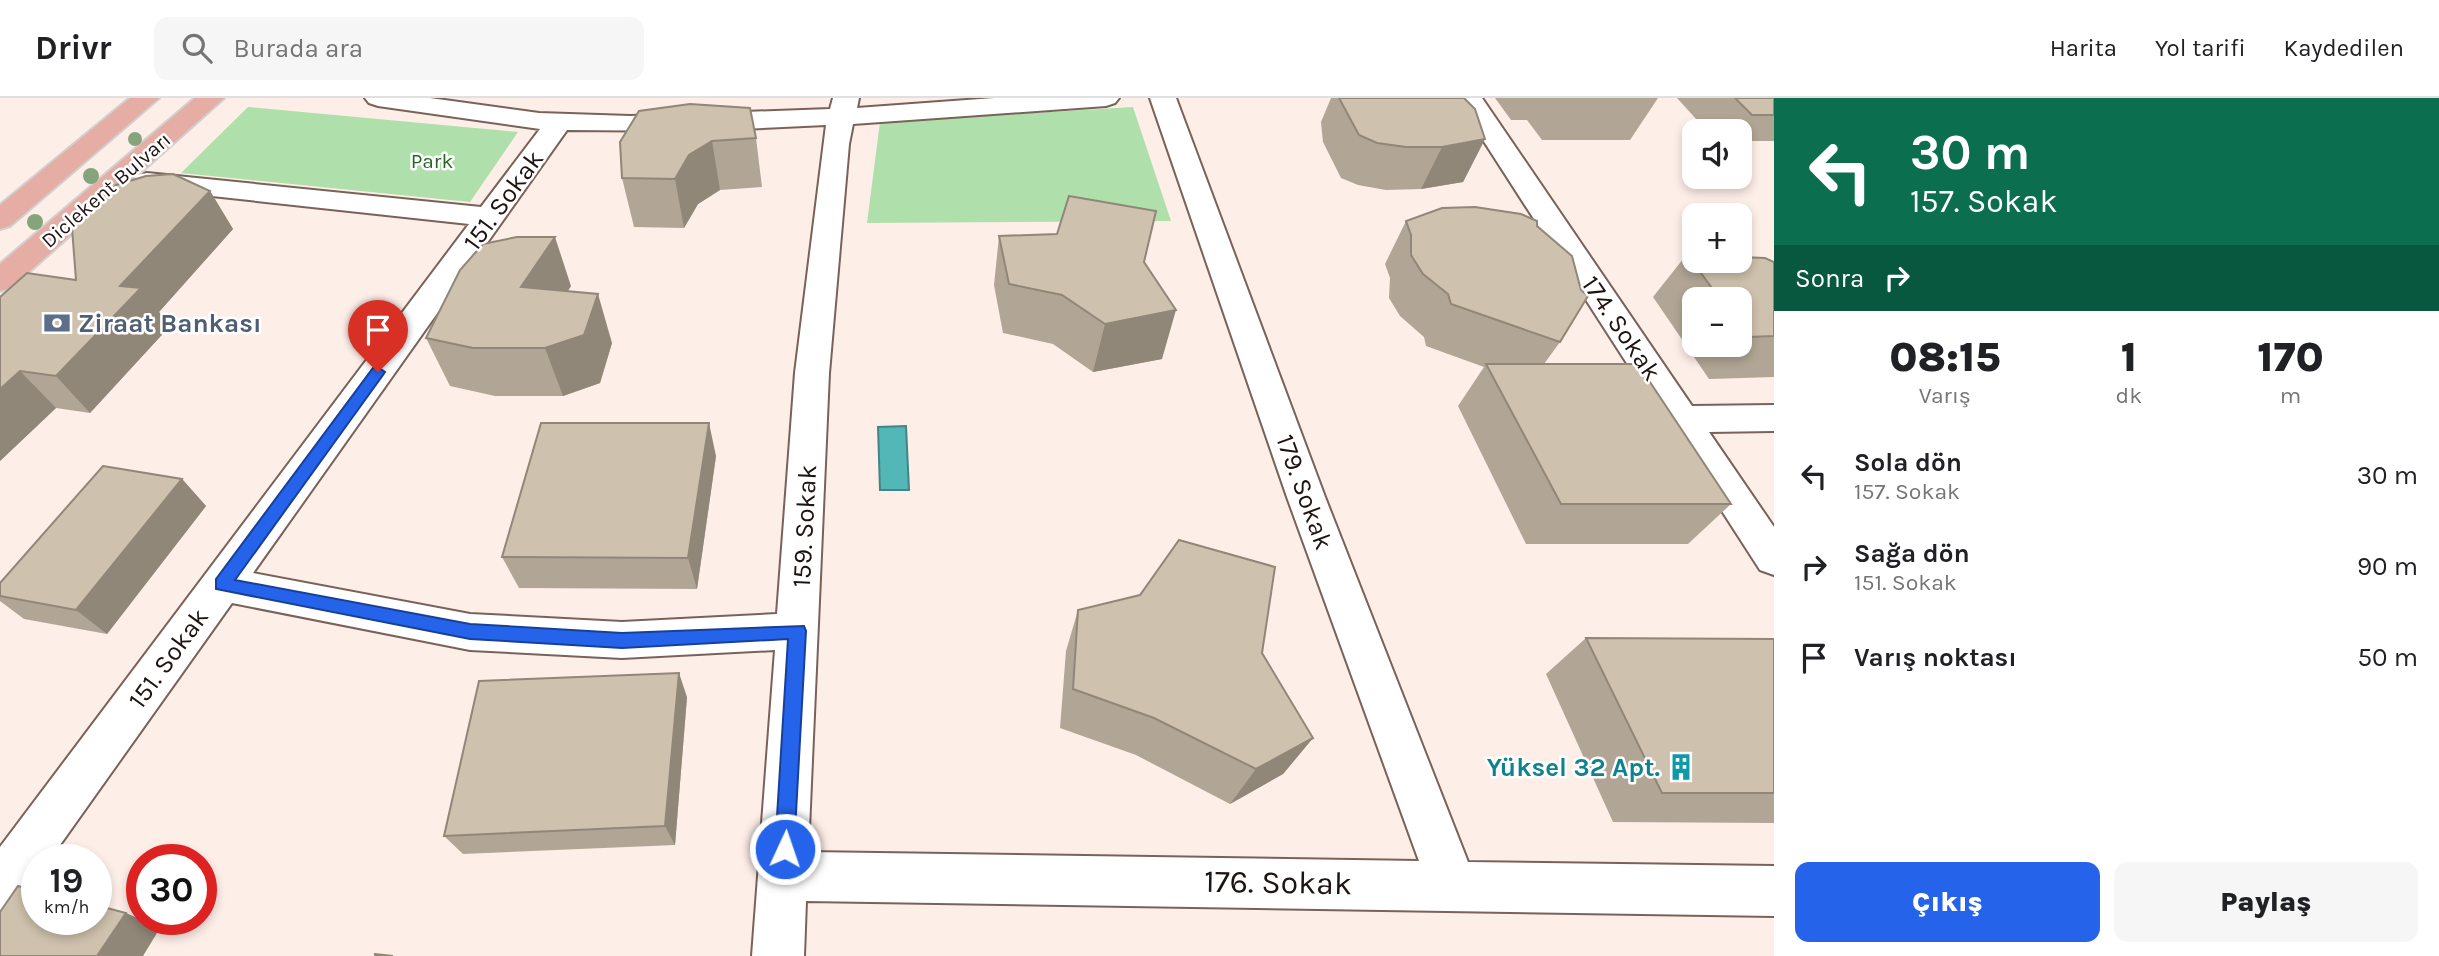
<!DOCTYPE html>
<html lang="tr">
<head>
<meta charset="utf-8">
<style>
	body { margin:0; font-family:Karla,sans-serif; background:#f6f6f6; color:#202124; height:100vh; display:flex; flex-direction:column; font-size:26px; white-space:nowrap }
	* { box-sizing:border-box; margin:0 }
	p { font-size:23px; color:#757577 }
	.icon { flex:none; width:38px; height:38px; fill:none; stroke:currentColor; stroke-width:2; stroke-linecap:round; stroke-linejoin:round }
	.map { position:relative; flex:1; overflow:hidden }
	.sheet { display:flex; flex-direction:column; background:#fff; width:665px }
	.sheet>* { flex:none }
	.banner { background:#0b6e4f; color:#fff; overflow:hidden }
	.controls { position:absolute; left:1682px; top:21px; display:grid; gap:14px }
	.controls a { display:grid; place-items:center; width:70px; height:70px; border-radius:14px; background:#fff; box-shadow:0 4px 10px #0003; font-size:35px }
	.speed { position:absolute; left:21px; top:746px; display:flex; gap:14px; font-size:35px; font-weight:700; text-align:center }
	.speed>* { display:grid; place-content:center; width:91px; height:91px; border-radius:50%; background:#fff; box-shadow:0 4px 10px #0003; line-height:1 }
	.speed small { font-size:18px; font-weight:400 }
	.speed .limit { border:10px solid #d22; background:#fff; color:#111 }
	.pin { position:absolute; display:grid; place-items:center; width:60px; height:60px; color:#fff; margin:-72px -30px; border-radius:50% 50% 50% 0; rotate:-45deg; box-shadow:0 0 7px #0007 }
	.pin .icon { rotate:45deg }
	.me { position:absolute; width:77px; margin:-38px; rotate:3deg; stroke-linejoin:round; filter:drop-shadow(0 0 5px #0008) }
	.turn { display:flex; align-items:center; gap:24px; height:147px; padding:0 21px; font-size:32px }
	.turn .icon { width:91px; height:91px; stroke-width:2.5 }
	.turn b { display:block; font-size:49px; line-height:60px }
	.then { display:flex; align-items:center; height:66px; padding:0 21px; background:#0003; gap:14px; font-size:26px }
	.eta { display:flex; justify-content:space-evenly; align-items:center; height:119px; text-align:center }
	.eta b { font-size:42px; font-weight:800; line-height:49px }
	.action { display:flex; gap:14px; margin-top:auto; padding:14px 21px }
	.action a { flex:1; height:80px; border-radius:14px; background:#2563eb; color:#fff; font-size:28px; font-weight:800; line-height:80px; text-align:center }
	.action a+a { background:#f6f6f6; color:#202124 }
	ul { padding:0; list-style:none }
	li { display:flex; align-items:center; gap:21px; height:91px; padding:0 21px }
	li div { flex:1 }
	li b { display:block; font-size:26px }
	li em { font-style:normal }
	header { display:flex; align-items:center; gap:42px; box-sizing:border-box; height:98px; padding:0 35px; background:#fff; border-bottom:2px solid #e0e0e0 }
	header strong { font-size:33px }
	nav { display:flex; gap:38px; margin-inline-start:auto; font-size:24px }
	.search { width:490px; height:63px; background:#f6f6f6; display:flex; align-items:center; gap:18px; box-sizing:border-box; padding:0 24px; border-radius:14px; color:#757577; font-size:26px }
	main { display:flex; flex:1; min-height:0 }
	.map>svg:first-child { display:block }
	.green { fill:#afdfab }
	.water { fill:#53b6b7; stroke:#438585; stroke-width:2 }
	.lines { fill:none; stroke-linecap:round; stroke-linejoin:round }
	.street-casing { stroke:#786259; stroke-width:4 }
	.primary-casing { stroke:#d2d0cf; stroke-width:4 }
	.street { fill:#fff; fill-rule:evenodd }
	.primary { fill:#e5ada4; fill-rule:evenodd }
	.tree { fill:#86a47c }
	.wall { fill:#b1a695; fill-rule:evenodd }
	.shaded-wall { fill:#908779 }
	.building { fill:#cec1ad; stroke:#908779; stroke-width:2 }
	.route { fill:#2563eb; stroke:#184099; stroke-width:2 }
	.labels { text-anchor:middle; stroke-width:5; stroke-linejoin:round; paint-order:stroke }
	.far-park-label { font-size:21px; fill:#246723; stroke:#fff }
	.far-street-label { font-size:21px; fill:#1d1411; stroke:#fff }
	.street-label { font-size:26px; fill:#1d1411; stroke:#fff }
	.service-label { font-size:26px; font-weight:bold; fill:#4e5e75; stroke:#fff; text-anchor:start }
	.culture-label { font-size:26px; font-weight:bold; fill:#0d838f; stroke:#fff; text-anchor:end }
	.near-street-label { font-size:32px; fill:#1d1411; stroke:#fff }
</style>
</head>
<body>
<header>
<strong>Drivr</strong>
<div class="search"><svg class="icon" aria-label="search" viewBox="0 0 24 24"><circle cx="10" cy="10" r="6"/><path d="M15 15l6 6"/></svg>Burada ara</div>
<nav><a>Harita</a><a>Yol tarifi</a><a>Kaydedilen</a></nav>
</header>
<main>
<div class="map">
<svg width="1774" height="858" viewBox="0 0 1774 858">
	<rect width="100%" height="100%" fill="#feeee8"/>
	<g class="green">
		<polygon points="248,9 518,34 470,104 181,75"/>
		<polygon points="1133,9 1171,123 867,125 880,24"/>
	</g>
	<polygon class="water" points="906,328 909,392 880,392 878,329"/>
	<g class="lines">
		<defs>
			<g id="street">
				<path d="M365,0H430L539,15L630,18L830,11L833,0H859L857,10L994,0H1119L1115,5L1106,8L853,26L849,46L829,275L808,754L1419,763L1287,399L1150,0H1176L1325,399L1468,764L1774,768V818L806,803L804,858H752L775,552L622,560L470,552L232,505L50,761H37C37,787 24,805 0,815V749L469,126L147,91L137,89L133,83L137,77L147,75L481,109L540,31L378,8L369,5ZM826,27L795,275L777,516L622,524L470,516L253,475L567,32L698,33Z"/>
				<polygon points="1456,0 1482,0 1692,308 1774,307 1774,333 1709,334 1774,429 1774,477 1760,472"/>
			</g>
			<g id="primary">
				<polygon points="130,0 159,0 10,128 0,131 0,107"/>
				<polygon points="195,0 224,0 11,190 0,193 0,166"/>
			</g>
		</defs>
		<use href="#street" class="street-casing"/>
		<use href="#primary" class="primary-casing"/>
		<use href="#street" class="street"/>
		<use href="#primary" class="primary"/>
	</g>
	<g class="tree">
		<circle cx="135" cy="41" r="7"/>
		<circle cx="91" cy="78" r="8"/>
		<circle cx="35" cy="124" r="8"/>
	</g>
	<g class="wall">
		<polygon points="1331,0 1464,0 1485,41 1463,84 1421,91 1386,92 1358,87 1341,80 1323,44 1321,24"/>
		<polygon points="1495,0 1658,0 1630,42 1542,42 1527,22 1511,22"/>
		<polygon points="1677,0 1774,0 1774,43 1740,43 1740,33 1724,33 1714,22 1697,22"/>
		<polygon points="756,40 762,89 720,92 698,106 684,130 634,129 622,80 620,44"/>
		<polygon points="210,93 233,131 159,214 170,228 90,315 56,310 0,363 0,199 76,182"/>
		<polygon points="1406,123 1537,128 1560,244 1544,266 1731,406 1688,446 1526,446 1458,308 1484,269 1426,248 1424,239 1400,218 1389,200 1390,180 1385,166"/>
		<polygon points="999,138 1144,164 1162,261 1093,274 1053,246 1003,235 994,187"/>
		<path d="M1687,156L1774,164V279L1709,281L1653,199ZM1694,201H1740V247H1694Z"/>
		<polygon points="571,188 567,194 612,245 600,285 563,298 495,298 450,288 426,240"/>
		<polygon points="716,358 697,491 519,490 502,459"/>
		<polygon points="182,381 206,408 107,536 24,521 0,503 0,485"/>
		<polygon points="1078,512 1262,555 1313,640 1283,676 1230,706 1136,657 1060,630 1066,553"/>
		<polygon points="1586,540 1774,541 1774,725 1613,724 1546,576"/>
		<polygon points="687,599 675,747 463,756 444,738"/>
	</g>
	<g class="shaded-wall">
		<polygon points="1485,41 1463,84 1421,91 1442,49"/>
		<polygon points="712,43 720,92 698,106 684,130 675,81 689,57"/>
		<polygon points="210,93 233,131 159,214 170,228 90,315 56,278 120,188"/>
		<polygon points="555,139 571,188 539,238 521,189"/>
		<polygon points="598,196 612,245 600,285 563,298 545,250"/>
		<polygon points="1176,212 1162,261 1093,274 1105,226"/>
		<polygon points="20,273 56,310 0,363 0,291"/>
		<polygon points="709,325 716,358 697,491 688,460"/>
		<polygon points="182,381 206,408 107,536 76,512"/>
		<polygon points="679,575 687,599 675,747 665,728"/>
		<polygon points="1313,640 1283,676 1230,706 1256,671"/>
		<polygon points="126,815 160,830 143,858 97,858"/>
	</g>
	<g class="building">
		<polygon points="1339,0 1464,0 1475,11 1485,41 1442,49 1406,49 1377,45 1359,37"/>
		<polygon points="1735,0 1774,0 1774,17 1752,17"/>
		<polygon points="690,6 750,10 756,40 712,43 689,57 675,81 622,80 620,44 639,13"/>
		<polygon points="173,76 210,93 120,188 141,190 56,278 20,273 0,291 0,199 27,175 76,182 72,130 116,87 146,78"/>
		<polygon points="1069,98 1156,113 1144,164 1176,212 1105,226 1062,197 1009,186 999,138 1057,136"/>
		<polygon points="1475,109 1521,116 1537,123 1537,128 1572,158 1581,192 1588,198 1560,244 1451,206 1448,196 1423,176 1411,157 1411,137 1406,123 1442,110"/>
		<polygon points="517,139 555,139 521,189 598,196 584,237 545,250 473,250 426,240 460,172 483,146"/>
		<polygon points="1687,156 1694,156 1694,163 1740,163 1740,159 1765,160 1774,164 1774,238 1748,239 1740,228 1740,201 1720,201"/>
		<polygon points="1486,266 1638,266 1731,406 1561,406"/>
		<polygon points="541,325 709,325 688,460 502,459"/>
		<polygon points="103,368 182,381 76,512 0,498 0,485"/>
		<polygon points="1179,442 1275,469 1262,555 1313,640 1256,671 1154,620 1073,591 1078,512 1140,497"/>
		<polygon points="1586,540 1774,541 1774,695 1662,695"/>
		<polygon points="679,575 665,728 444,738 479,583"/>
		<polygon points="18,788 37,793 37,821 96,821 96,807 126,815 97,858 0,858 0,814"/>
		<polygon points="375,856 393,858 375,858"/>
	</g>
	<polygon class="route" points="378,269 385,274 383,277 235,482 470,526 622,535 804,528 806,533 794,751 792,758 785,761 777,758 775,751 788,541 622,550 470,541 216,491 216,481 373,270"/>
	<defs>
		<symbol id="bank-bare" viewBox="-9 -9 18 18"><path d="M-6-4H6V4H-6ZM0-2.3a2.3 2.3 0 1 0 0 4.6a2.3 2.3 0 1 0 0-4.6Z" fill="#5c6f8a" stroke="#fff" stroke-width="2.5" paint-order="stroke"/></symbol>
		<symbol id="building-bare" viewBox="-9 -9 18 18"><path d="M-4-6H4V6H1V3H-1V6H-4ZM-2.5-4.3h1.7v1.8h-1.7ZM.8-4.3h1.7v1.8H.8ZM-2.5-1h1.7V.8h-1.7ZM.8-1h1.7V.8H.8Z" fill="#0f9aa8" stroke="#fff" stroke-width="2.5" paint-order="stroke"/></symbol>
	</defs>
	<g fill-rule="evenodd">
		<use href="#bank-bare" x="38" y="206" width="38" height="38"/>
		<use href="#building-bare" x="1662" y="650" width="38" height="38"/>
	</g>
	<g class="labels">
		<g class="far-park-label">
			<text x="432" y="70">Park</text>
		</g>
		<g class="far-street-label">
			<text transform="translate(106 92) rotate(-41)" y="7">Diclekent Bulvarı</text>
		</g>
		<g class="street-label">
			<text transform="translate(503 102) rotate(-54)" y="9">151. Sokak</text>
			<text transform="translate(1622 230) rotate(56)" y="9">174. Sokak</text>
			<text transform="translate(1305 394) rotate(70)" y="9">179. Sokak</text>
			<text transform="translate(804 428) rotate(-87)" y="9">159. Sokak</text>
			<text transform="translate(168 560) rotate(-54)" y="9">151. Sokak</text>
		</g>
		<g class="service-label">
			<text x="78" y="234">Ziraat Bankası</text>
		</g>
		<g class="culture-label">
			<text x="1660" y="678">Yüksel 32 Apt.</text>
		</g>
		<g class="near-street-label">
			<text transform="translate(1278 784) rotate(1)" y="11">176. Sokak</text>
		</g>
	</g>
</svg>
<div class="controls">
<a><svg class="icon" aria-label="sound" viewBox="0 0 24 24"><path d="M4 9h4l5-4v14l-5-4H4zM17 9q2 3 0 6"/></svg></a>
<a>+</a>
<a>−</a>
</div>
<div class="speed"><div>19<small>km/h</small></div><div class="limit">30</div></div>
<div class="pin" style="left:378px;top:274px;background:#d93025"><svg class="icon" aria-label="arrive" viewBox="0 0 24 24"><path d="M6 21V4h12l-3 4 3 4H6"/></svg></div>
<svg class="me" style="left:785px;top:751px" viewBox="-20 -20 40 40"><circle r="17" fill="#2563eb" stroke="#fff" stroke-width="3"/><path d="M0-11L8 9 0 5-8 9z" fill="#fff"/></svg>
</div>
<section class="sheet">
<div class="banner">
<div class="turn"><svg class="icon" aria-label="left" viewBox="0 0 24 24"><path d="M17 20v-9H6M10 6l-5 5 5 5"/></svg><div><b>30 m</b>157. Sokak</div></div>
<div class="then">Sonra<svg class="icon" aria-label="right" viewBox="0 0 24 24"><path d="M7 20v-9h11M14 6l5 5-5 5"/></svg></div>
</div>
<div class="eta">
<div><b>08:15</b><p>Varış</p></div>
<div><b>1</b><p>dk</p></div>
<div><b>170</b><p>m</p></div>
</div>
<ul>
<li><svg class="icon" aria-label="left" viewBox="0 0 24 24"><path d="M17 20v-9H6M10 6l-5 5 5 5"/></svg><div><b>Sola dön</b><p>157. Sokak</p></div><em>30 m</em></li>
<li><svg class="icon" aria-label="right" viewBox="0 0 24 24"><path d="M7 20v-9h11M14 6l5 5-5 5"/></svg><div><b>Sağa dön</b><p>151. Sokak</p></div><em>90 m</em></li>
<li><svg class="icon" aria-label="arrive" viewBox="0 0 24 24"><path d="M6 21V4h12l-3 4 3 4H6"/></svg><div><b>Varış noktası</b></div><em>50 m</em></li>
</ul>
<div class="action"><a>Çıkış</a><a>Paylaş</a></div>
</section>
</main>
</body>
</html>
